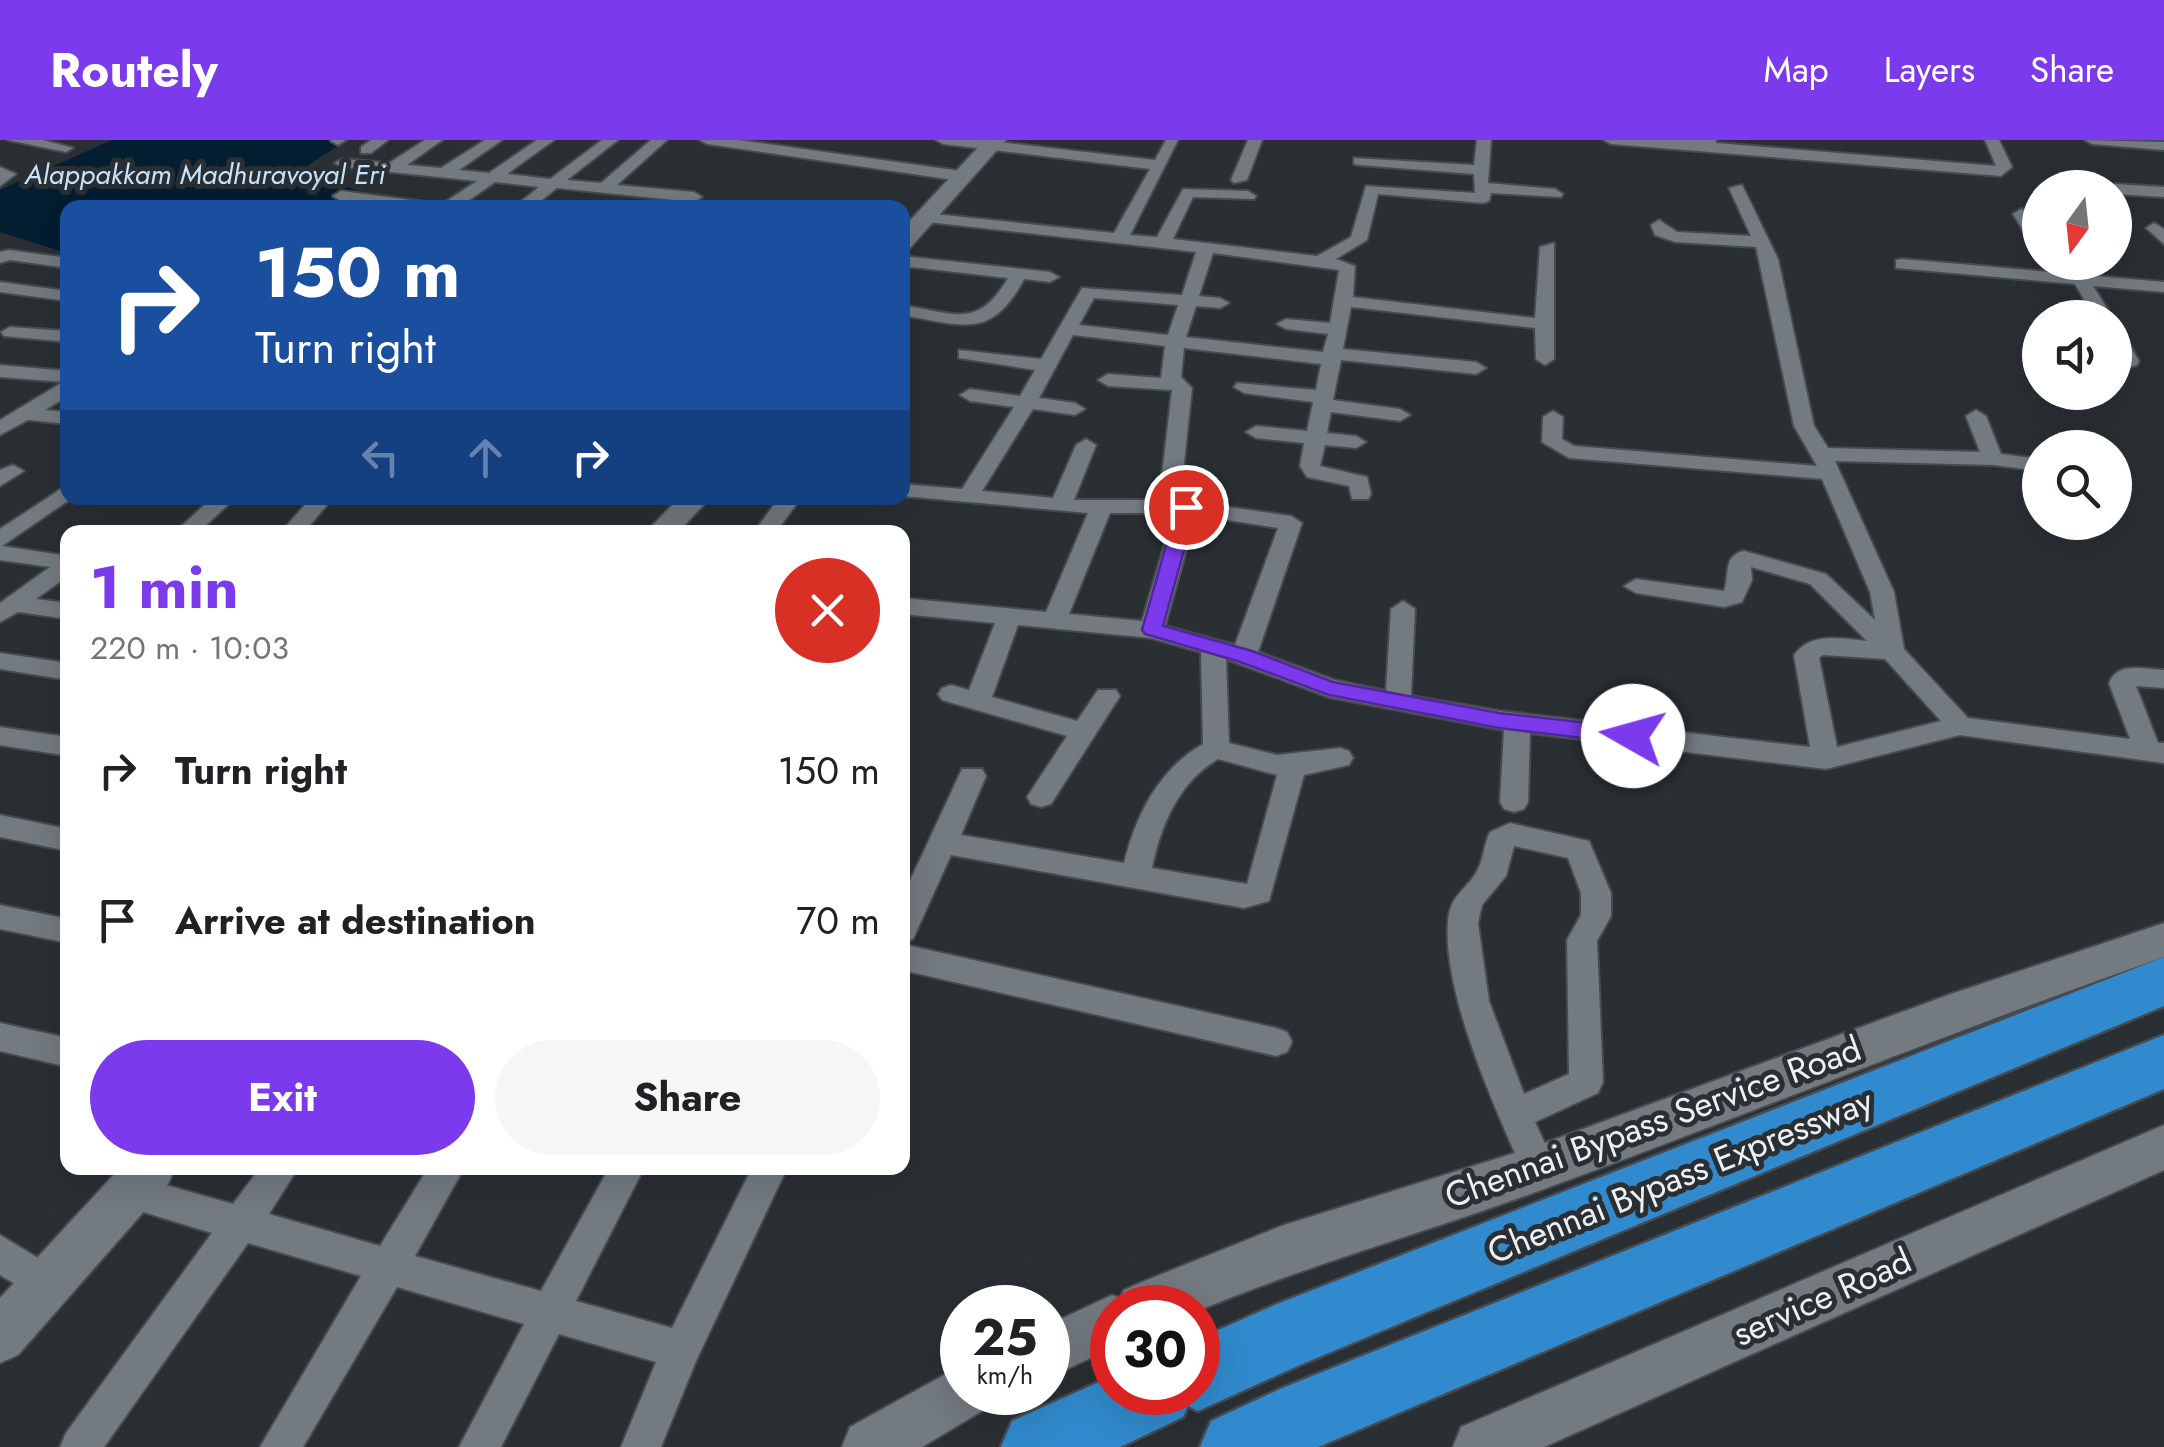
<!DOCTYPE html>
<html lang="en">
<head>
<meta charset="utf-8">
<style>
	body { margin:0; font-family:Jost,sans-serif; background:#f6f6f6; color:#202124; height:100vh; display:flex; flex-direction:column; font-size:38px; white-space:nowrap }
	* { box-sizing:border-box; margin:0 }
	p { font-size:32px; color:#757577 }
	.icon { flex:none; width:55px; height:55px; fill:none; stroke:currentColor; stroke-width:2; stroke-linecap:round; stroke-linejoin:round }
	.map { position:relative; flex:1; overflow:hidden }
	.panel { position:absolute; left:60px; top:385px; width:850px; height:650px; display:flex; flex-direction:column; background:#fff; border-radius:20px; box-shadow:0 10px 40px #0002 }
	.panel>* { flex:none }
	.top-card { position:absolute; left:60px; top:60px; width:850px; height:305px; border-radius:20px; box-shadow:0 10px 40px #0002; background:#1a4fa0; color:#fff; overflow:hidden }
	.needle { width:65px; rotate:195deg }
	.fabs { position:absolute; left:2022px; top:30px; display:grid; gap:20px }
	.fabs a { display:grid; place-items:center; width:110px; height:110px; border-radius:50%; background:#fff; box-shadow:0 10px 40px #0002; font-size:50px }
	.speed { position:absolute; left:940px; top:1145px; display:flex; gap:20px; font-size:50px; font-weight:700; text-align:center }
	.speed>* { display:grid; place-content:center; width:130px; height:130px; border-radius:50%; background:#fff; box-shadow:0 10px 40px #0002; line-height:1 }
	.speed small { font-size:25px; font-weight:400 }
	.speed .limit { border:15px solid #d22; background:#fff; color:#111 }
	.pin { position:absolute; display:grid; place-items:center; width:85px; height:85px; color:#fff; margin:-42px; border:5px solid #fff; border-radius:50%; box-shadow:0 2px 10px #0007 }
	.me { position:absolute; width:110px; margin:-55px; rotate:277deg; stroke-linejoin:round; filter:drop-shadow(0 0 8px #0008) }
	.turn { display:flex; align-items:center; gap:35px; height:210px; padding:0 30px; font-size:45px }
	.turn .icon { width:130px; height:130px; stroke-width:2.5 }
	.turn b { display:block; font-size:70px; line-height:85px }
	.lanes { display:flex; align-items:center; height:95px; padding:0 30px; background:#0003; justify-content:center; gap:50px; direction:ltr }
	.lanes .off { opacity:.35 }
	.round { display:grid; place-items:center; flex:none; width:105px; height:105px; border-radius:52px; background:#f6f6f6 }
	.head { display:flex; align-items:center; justify-content:space-between; height:170px; padding:0 30px }
	h1 { font-size:60px; font-weight:700; line-height:75px; color:#7c3aed }
	.button { display:flex; gap:20px; margin-top:auto; padding:20px 30px }
	.button a { flex:1; height:115px; border-radius:60px; background:#7c3aed; color:#fff; font-size:40px; font-weight:700; line-height:115px; text-align:center }
	.button a+a { background:#f6f6f6; color:#202124 }
	ul { padding:0; list-style:none }
	li { display:flex; align-items:center; gap:30px; height:150px; padding:0 30px }
	li div { flex:1 }
	li b { display:block; font-size:38px }
	li em { font-style:normal }
	header { display:flex; align-items:center; gap:60px; box-sizing:border-box; height:140px; padding:0 50px; background:#7c3aed; color:#fff }
	header strong { font-size:48px }
	nav { display:flex; gap:55px; margin-inline-start:auto; font-size:35px }
	.map>svg:first-child { display:block }
	.water { fill:#031d31 }
	.lines { fill:none; stroke-linecap:round; stroke-linejoin:round }
	.street-casing { stroke:#474b50; stroke-width:4 }
	.secondary-casing { stroke:#474b50; stroke-width:4 }
	.highway-casing { stroke:#474b50; stroke-width:5 }
	.street { fill:#737a80; fill-rule:evenodd }
	.secondary { fill:#737a80; fill-rule:evenodd }
	.highway { fill:#318acd; fill-rule:evenodd }
	.route { fill:#7c3aed; stroke:#51269a; stroke-width:2.5 }
	.labels { text-anchor:middle; stroke-width:10; stroke-linejoin:round; paint-order:stroke }
	.far-water-label { font-size:28px; font-style:italic; fill:#c7e4fd; stroke:#2a2f34 }
	.near-street-label { font-size:35px; fill:#edf1f4; stroke:#2a2f34 }
</style>
</head>
<body>
<header>
<strong>Routely</strong>
<nav><a>Map</a><a>Layers</a><a>Share</a></nav>
</header>
<div class="map">
<svg width="2164" height="1307" viewBox="0 0 2164 1307">
	<rect width="100%" height="100%" fill="#2a2f34"/>
	<polygon class="water" points="112,0 335,0 342,3 304,28 364,54 362,68 68,68 67,113 0,92 0,50"/>
	<g class="lines">
		<defs>
			<g id="street">
				<polygon points="8,0 43,0 73,8 66,12"/>
				<polygon points="346,0 338,5 331,1 331,0"/>
				<polygon points="371,0 388,0 371,13 361,13 361,7"/>
				<polygon points="425,0 442,0 407,25 441,28 485,0 502,0 459,30 489,33 537,0 554,0 507,34 550,39 602,0 618,0 567,40 601,43 651,0 667,0 617,45 694,52 702,57 694,62 557,48 532,68 513,68 539,47 495,42 458,68 396,68 341,61 333,56 341,51 442,64 477,41 342,27 335,23 342,19 389,23"/>
				<polygon points="700,0 738,0 961,31 969,36 961,41 707,4"/>
				<path d="M936,0H981L1155,20L1166,0H1178L1130,95L1157,97L1183,49L1248,51L1256,56L1254,59L1193,57L1173,99L1317,116L1351,97L1366,46L1475,53L1474,34L1359,25L1354,24V18L1474,25L1477,0H1491L1488,43L1555,49L1563,54L1561,57L1491,53L1489,61L1483,63L1378,54L1367,100L1336,119L1355,126L1353,157L1535,178L1540,107L1554,103V219L1545,225L1536,219L1535,188L1351,167L1343,209L1476,222L1486,228L1476,234L1341,220L1333,260L1400,269L1410,275L1400,281L1331,272L1327,293L1356,296L1366,302L1356,308L1325,305L1320,326L1367,337L1371,354L1368,359H1352L1349,346L1307,337L1300,326L1304,303L1256,298L1246,292L1256,286L1307,291L1313,262L1244,253L1234,247L1237,243L1316,250L1321,224L1184,208L1181,237L1192,248L1180,360L1291,376L1302,383L1258,512L1334,540L1386,551L1391,469L1403,461L1415,469L1411,556L1499,571L1810,607L1794,515C1812,491 1841,499 1867,501L1810,444L1751,427L1752,440L1742,462L1724,467L1636,453L1624,446L1636,439L1724,451C1730,435 1722,416 1744,411L1826,434L1875,480L1870,452L1822,339L1569,318L1542,302L1543,277L1553,271L1563,277L1562,299L1574,306L1817,326L1794,286L1756,107L1675,102L1655,95L1651,85L1659,80L1677,92L1751,96L1729,48L1742,45L1778,119L1814,286L1828,308L1980,312L1966,276L1976,270L1986,276L2001,314L2040,319V331L1993,325L1835,321L1894,452L1904,509L1968,578L2130,599L2109,543C2118,521 2144,529 2164,530V548L2136,546L2158,603H2164V623L1960,595L1826,629L1530,593L1528,662L1524,669L1514,672L1504,669L1500,662L1504,590L1329,557L1226,519L1229,603L1277,615L1340,608L1349,611L1353,618L1349,625L1304,635L1269,761L1244,768L951,715L913,799L902,802V758L962,629H982L986,636L961,695L1124,723C1136,675 1159,629 1203,604L1201,512L1151,498L1018,485L992,557L1077,581L1098,550H1116L1120,556L1051,664L1041,667L1031,664L1027,657L1067,596L942,560L938,554L942,548L951,545L969,550L995,483L902,474V458L1046,472L1088,373L902,356V344L962,349L1014,267L970,261L960,255L970,249L1020,256L1035,230L959,218V210L1041,219L1082,148L1182,155L1196,112L919,81L917,78L925,73L1114,93L1150,29L943,4ZM1213,113L1339,130L1330,183L1286,179L1277,184L1286,189L1328,194L1323,212L1186,197L1196,166L1220,168L1229,163L1220,158L1199,156ZM1094,158L1178,165L1168,195L1079,185ZM1073,195L1165,206L1161,238L1108,234L1098,240L1108,246L1172,250L1159,360H1074L1096,305L1086,299L1076,305L1053,358L982,351L1033,269L1075,275L1085,269L1075,263L1039,258ZM1110,373H1174L1142,481L1069,474ZM1196,375L1278,388L1235,505L1165,486ZM1823,515L1885,519L1941,581L1837,607L1819,518ZM1218,619L1277,635L1247,744L1152,728C1161,685 1178,643 1218,619Z"/>
				<polygon points="1248,0 1262,0 1247,40 1234,43 1231,40"/>
				<polygon points="1604,0 1716,0 1716,3 1996,26 1985,0 1999,0 2012,27 2001,36 1611,4"/>
				<polygon points="2085,0 2164,2 2164,10 2092,4"/>
				<polygon points="0,27 16,34 0,46"/>
				<polygon points="2115,44 2164,47 2164,57 2115,54 2115,48 2108,48"/>
				<polygon points="2021,69 2027,71 2040,91 2040,109 2034,108 2013,74"/>
				<polygon points="2115,71 2123,75 2123,81 2115,82"/>
				<polygon points="2154,83 2164,89 2164,104 2146,88"/>
				<polygon points="9,110 68,118 68,128 10,120 0,123 0,112"/>
				<path d="M902,116L1050,132L1059,137L1050,142L1024,139C991,201 962,185 902,175V165C954,173 978,190 1008,138L902,126Z"/>
				<polygon points="1902,119 2164,142 2164,152 2093,146 2113,178 2095,178 2075,144 1896,128 1896,120"/>
				<polygon points="0,142 68,151 68,161 0,152"/>
				<polygon points="10,187 68,191 68,202 4,196 1,192"/>
				<path d="M2115,190L2122,192L2139,221L2137,225L2130,227C2113,223 2115,205 2115,190Z"/>
				<polygon points="0,225 68,231 68,256 45,270 68,272 68,284 28,280 0,295 0,280 63,242 0,237"/>
				<polygon points="13,325 24,331 0,346 0,330"/>
				<polygon points="67,345 68,358 72,358 2,406 68,416 68,436 36,459 68,463 68,479 18,472 0,482 0,463 50,427 0,420 0,389"/>
				<polygon points="212,358 235,358 199,392 175,392"/>
				<polygon points="311,358 333,358 304,392 281,392"/>
				<polygon points="779,358 801,358 776,392 754,392"/>
				<polygon points="0,513 68,523 68,540 0,529"/>
				<polygon points="0,587 68,597 68,616 0,605"/>
				<polygon points="0,675 68,689 68,711 0,697"/>
				<path d="M1510,683L1589,701L1611,753V776L1597,801L1603,942L1598,953L1535,982L1556,1028L1551,1040L1539,1045L1527,1040C1497,973 1442,854 1448,781C1451,752 1468,750 1478,729C1484,717 1484,704 1490,692ZM1514,706L1568,718L1581,753V775L1567,800L1569,934L1524,954L1489,861L1478,783L1482,765L1506,736Z"/>
				<polygon points="0,765 68,779 68,803 0,789"/>
				<polygon points="902,804 1276,888 1287,892 1292,902 1287,912 1276,916 902,830"/>
				<polygon points="0,883 68,898 68,927 0,911"/>
				<polygon points="260,1028 298,1028 269,1074 380,1106 428,1028 464,1028 415,1116 541,1151 609,1028 644,1028 576,1161 672,1188 752,1028 787,1028 696,1221 661,1307 621,1307 656,1222 559,1194 501,1307 459,1307 524,1184 397,1147 303,1307 260,1307 361,1136 248,1103 104,1307 60,1307 66,1293 212,1093 117,1064 112,1052 117,1040 130,1035 233,1064"/>
				<polygon points="0,1095 61,1132 67,1145 61,1158 48,1164 0,1135"/>
			</g>
			<g id="secondary">
				<polygon points="985,0 1006,0 910,108 902,110 902,89"/>
				<polygon points="679,358 710,358 678,392 646,392"/>
				<path d="M2164,783V817C1952,891 1744,976 1533,1053C1421,1094 1307,1125 1198,1171V1168H1112V1208L1048,1238V1185L1112,1155L1120,1158L1124,1150L1142,1142L1284,1085L1531,1008L1951,854Z"/>
				<polygon points="2164,985 2164,1030 1544,1307 1453,1307 1461,1287"/>
				<polygon points="120,1028 175,1028 168,1044 18,1215 0,1223 0,1158"/>
				<polygon points="962,1225 962,1252 990,1252 982,1271 922,1307 842,1307 850,1287"/>
			</g>
			<g id="highway">
				<polygon points="2164,817 2164,866 1302,1224 1198,1271 1188,1266 1183,1277 1120,1307 1001,1307 1012,1281 1112,1236 1112,1252 1198,1252 1198,1199 1277,1164"/>
				<polygon points="2164,895 2164,949 1318,1307 1200,1307 1211,1281 1280,1249"/>
			</g>
		</defs>
		<use href="#street" class="street-casing"/>
		<use href="#secondary" class="secondary-casing"/>
		<use href="#highway" class="highway-casing"/>
		<use href="#street" class="street"/>
		<use href="#secondary" class="secondary"/>
		<use href="#highway" class="highway"/>
	</g>
	<polygon class="route" points="1186,361 1196,367 1163,486 1252,511 1333,542 1499,573 1633,588 1644,596 1633,604 1499,588 1329,555 1237,521 1145,494 1142,490 1177,367"/>
	<g class="labels">
		<g class="far-water-label">
			<text x="205" y="44">Alappakkam Madhuravoyal Eri</text>
		</g>
		<g class="near-street-label">
			<text transform="translate(1653 982) rotate(-20)" y="12">Chennai Bypass Service Road</text>
			<text transform="translate(1680 1036) rotate(-22)" y="12">Chennai Bypass Expressway</text>
			<text transform="translate(1822 1157) rotate(-24)" y="12">service Road</text>
		</g>
	</g>
</svg>
<div class="fabs">
<a><svg class="needle" viewBox="-14 -14 28 28"><path d="M0-13l5 13h-10z" fill="#e53935"/><path d="M0 13l5-13h-10z" fill="#757577"/></svg></a>
<a><svg class="icon" aria-label="sound" viewBox="0 0 24 24"><path d="M4 9h4l5-4v14l-5-4H4zM17 9q2 3 0 6"/></svg></a>
<a><svg class="icon" aria-label="search" viewBox="0 0 24 24"><circle cx="10" cy="10" r="6"/><path d="M15 15l6 6"/></svg></a>
</div>
<div class="speed"><div>25<small>km/h</small></div><div class="limit">30</div></div>
<div class="pin" style="left:1186px;top:367px;background:#d93025"><svg class="icon" aria-label="arrive" viewBox="0 0 24 24"><path d="M6 21V4h12l-3 4 3 4H6"/></svg></div>
<svg class="me" style="left:1633px;top:596px" viewBox="-20 -20 40 40"><circle r="19" fill="#fff"/><path d="M0-13L10 11 0 6-10 11z" fill="#7c3aed"/></svg>
<div class="top-card">
<div class="turn"><svg class="icon" aria-label="right" viewBox="0 0 24 24"><path d="M7 20v-9h11M14 6l5 5-5 5"/></svg><div><b>150 m</b>Turn right</div></div>
<div class="lanes"><svg class="icon off" aria-label="left" viewBox="0 0 24 24"><path d="M17 20v-9H6M10 6l-5 5 5 5"/></svg><svg class="icon off" aria-label="ahead" viewBox="0 0 24 24"><path d="M12 20V5M6 11l6-6 6 6"/></svg><svg class="icon" aria-label="right" viewBox="0 0 24 24"><path d="M7 20v-9h11M14 6l5 5-5 5"/></svg></div>
</div>
<section class="panel">
<div class="head"><div><h1>1 min</h1><p>220 m · 10:03</p></div><a class="round" style="background:#d93025;color:#fff"><svg class="icon" aria-label="close" viewBox="0 0 24 24"><path d="M6 6l12 12M18 6L6 18"/></svg></a></div>
<ul>
<li><svg class="icon" aria-label="right" viewBox="0 0 24 24"><path d="M7 20v-9h11M14 6l5 5-5 5"/></svg><div><b>Turn right</b></div><em>150 m</em></li>
<li><svg class="icon" aria-label="arrive" viewBox="0 0 24 24"><path d="M6 21V4h12l-3 4 3 4H6"/></svg><div><b>Arrive at destination</b></div><em>70 m</em></li>
</ul>
<div class="button"><a>Exit</a><a>Share</a></div>
</section>
</div>
</body>
</html>
